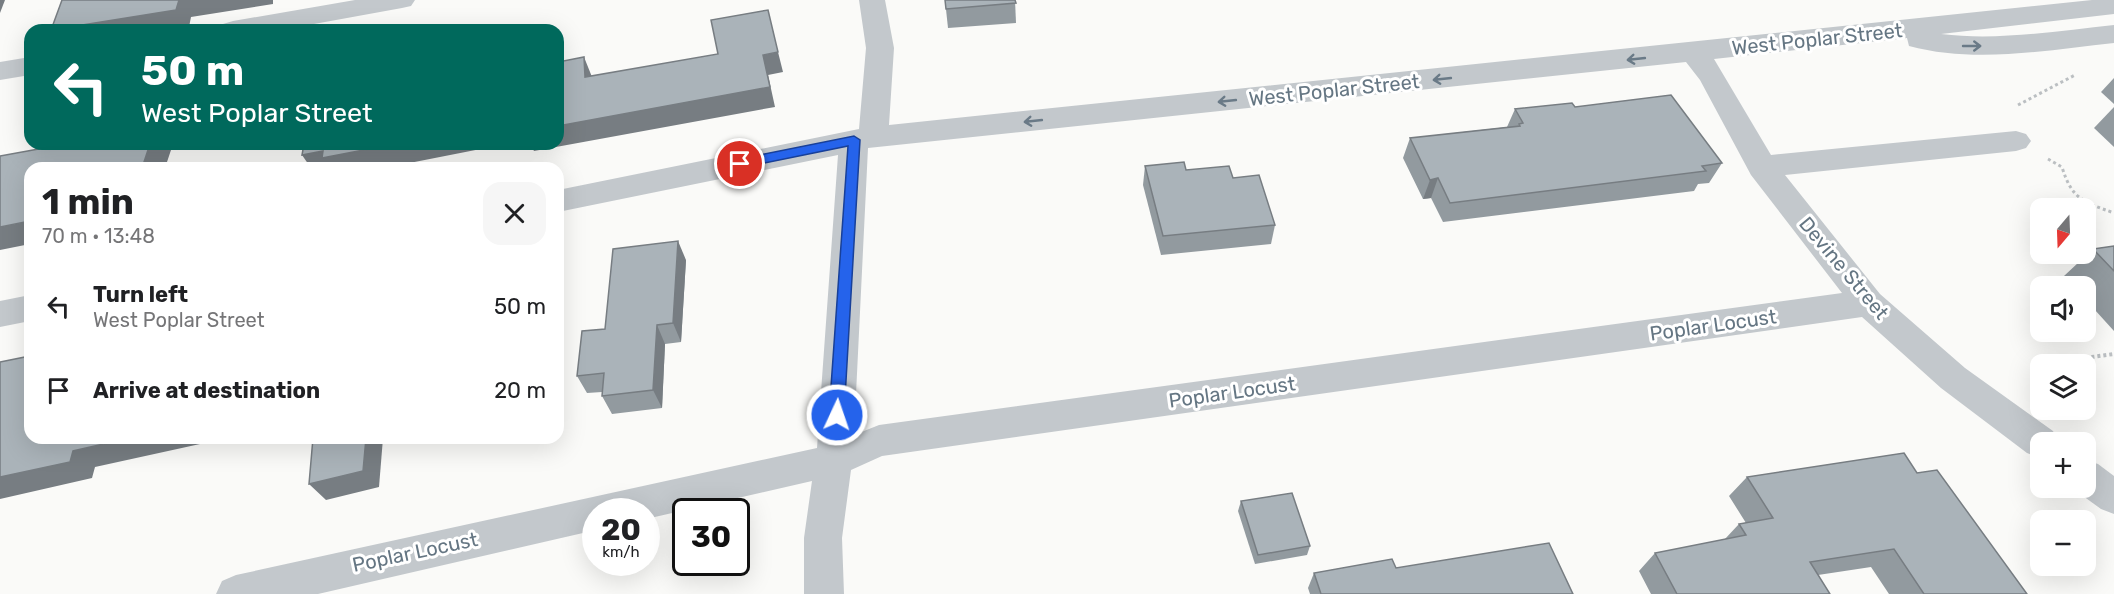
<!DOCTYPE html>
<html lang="en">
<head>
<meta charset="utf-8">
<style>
	body { margin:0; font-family:Rubik,sans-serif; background:#f6f6f6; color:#202124; height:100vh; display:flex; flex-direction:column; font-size:22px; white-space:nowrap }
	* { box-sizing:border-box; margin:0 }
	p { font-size:20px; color:#757577 }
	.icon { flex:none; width:33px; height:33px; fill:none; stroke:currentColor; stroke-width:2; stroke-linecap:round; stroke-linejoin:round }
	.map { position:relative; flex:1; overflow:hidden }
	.side { position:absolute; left:24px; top:162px; width:540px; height:282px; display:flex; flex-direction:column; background:#fff; border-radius:18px; box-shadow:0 6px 24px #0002 }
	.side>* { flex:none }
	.hud { position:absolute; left:24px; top:24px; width:540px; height:126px; border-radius:18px; box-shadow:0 6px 24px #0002; background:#00695c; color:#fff; overflow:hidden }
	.needle { width:39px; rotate:199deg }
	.tools { position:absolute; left:2030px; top:198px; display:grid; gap:12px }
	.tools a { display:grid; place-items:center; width:66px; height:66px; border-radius:12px; background:#fff; box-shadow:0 6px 24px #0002; font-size:30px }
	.speed { position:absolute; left:582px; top:498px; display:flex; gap:12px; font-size:30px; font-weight:700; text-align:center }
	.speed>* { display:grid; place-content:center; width:78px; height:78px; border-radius:50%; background:#fff; box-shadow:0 6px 24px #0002; line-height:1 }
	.speed small { font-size:15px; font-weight:400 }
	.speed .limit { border:3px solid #111; border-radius:9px; background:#fff; color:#111 }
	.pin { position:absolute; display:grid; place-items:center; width:51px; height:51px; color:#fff; margin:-26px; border:3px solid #fff; border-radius:50%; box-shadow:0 2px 6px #0007 }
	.me { position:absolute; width:66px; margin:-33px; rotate:3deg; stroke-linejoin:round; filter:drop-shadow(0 0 4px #0008) }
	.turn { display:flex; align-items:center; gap:21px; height:126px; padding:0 18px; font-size:27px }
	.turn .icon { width:78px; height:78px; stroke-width:2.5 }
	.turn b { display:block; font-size:42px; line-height:51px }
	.round { display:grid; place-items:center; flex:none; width:63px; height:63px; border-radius:18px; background:#f6f6f6 }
	.summary { display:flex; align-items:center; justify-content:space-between; height:102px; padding:0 18px }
	h1 { font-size:36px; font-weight:700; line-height:45px }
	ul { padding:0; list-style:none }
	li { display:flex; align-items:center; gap:18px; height:84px; padding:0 18px }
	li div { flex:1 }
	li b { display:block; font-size:22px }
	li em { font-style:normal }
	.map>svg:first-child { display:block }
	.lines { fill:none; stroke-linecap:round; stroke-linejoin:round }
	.path-far1 { stroke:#bbbfc2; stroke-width:3; stroke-dasharray:3 3; stroke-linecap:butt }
	.path { stroke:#bbbfc2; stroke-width:4; stroke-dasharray:3 3; stroke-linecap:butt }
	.minor { fill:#c3c8cc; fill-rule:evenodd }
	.wall { fill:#929a9f }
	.shaded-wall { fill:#777d82 }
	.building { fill:#aab3b9; stroke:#777d82; stroke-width:1.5 }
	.oneway { stroke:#6a7a87 }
	.route { fill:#2563eb; stroke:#184099; stroke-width:1.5 }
	.labels { text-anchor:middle; stroke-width:6; stroke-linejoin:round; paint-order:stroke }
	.street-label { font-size:20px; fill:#657683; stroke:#fff }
</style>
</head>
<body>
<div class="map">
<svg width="2114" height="594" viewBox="0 0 2114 594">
	<rect width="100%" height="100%" fill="#fafaf8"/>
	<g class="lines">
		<g class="path-far1">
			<polyline points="2018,105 2075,75"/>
			<path d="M2048,159L2062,167C2072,200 2084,202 2114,213"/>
		</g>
		<polyline class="path" points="2069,364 2077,359 2114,354"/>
		<g class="minor">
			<polygon points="355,0 415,0 411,6 402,8 281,30 219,30 223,24 233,21"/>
			<path d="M859,0H885L894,48L889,125L2092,0H2114V14L1941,34C1998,41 2057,31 2114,25V43C2047,50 1976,64 1909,46L1907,38L1714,59L1771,155L2016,131L2026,134L2031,141L2026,148L2016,151L1785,175L1880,294L1965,368L2053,431L2058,442H2040V458L2027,453L1941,388L1862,317L882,456L851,470L842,538L844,594H804V538L812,481L646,519V512H596V530L318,594H216L222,581L236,575L817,448L838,155L558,212V190L859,129L866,48ZM1686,62L1700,80L1751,175L1842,293L879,425L854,435L868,148Z"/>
			<polygon points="30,57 30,75 0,80 0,62"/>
			<polygon points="30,295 30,321 0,327 0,301"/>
			<polygon points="2085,460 2098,464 2114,476 2114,514 2101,509 2072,488 2085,488"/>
		</g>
	</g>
	<g class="wall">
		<polygon points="945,0 1015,0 1016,23 948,28"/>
		<polygon points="2114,78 2114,104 2101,92"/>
		<polygon points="1575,107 1722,163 1709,183 1698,184 1694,191 1443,222 1431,198 1423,199 1403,158 1410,138 1507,127 1515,109"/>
		<polygon points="2114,107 2114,147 2094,128"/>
		<polygon points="1145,166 1186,170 1233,178 1275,225 1271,244 1161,255 1143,185"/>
		<polygon points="2114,246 2114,331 2085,299 2085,286 2074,286 2064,276 2093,249"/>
		<polygon points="686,260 681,342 665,344 662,408 612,414 602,396 602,392 587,393 577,376 605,329"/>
		<polygon points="1917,473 2027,594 1889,594 1871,567 1818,575 1830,594 1651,594 1639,571 1655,553 1724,540 1739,524 1746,523 1729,496 1747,477"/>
		<polygon points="1241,501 1310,546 1307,555 1255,564 1238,511"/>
		<polygon points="1396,568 1573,594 1310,594 1308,588 1314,573"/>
	</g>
	<g class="shaded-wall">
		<polygon points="0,0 5,0 0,13"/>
		<polygon points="179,0 273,0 273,4 191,17 189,27 171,30 55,30"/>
		<polygon points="778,52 783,72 768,75 775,107 534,151 530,144 558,144 558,126 763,55"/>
		<polygon points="584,57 592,77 585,77"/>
		<polygon points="150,144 173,144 165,168 142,168"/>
		<polygon points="395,144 506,144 384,168 311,168 302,155 323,151"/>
		<polygon points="1438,178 1431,198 1423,199 1430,180"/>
		<polygon points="30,221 30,244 0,250 0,227"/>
		<polygon points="678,241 686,260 681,342 673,323"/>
		<polygon points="657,325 665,344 662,408 653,390"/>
		<polygon points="130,438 201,438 200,444 95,467 92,478 0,499 0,477 73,451"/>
		<polygon points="366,438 383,438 379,487 326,500 309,484"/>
	</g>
	<g class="building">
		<polygon points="62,0 179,0 176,10 51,30"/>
		<polygon points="945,0 1015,0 1016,3 946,9"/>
		<polygon points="768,10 778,52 763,55 770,87 558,126 558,62 584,57 585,77 718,54 711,20"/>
		<polygon points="1671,95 1722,163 1702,166 1706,171 1450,203 1438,178 1430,180 1410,138 1520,126 1519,124 1523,123 1515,109 1572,103 1575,107"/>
		<polygon points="66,144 150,144 142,168 30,168 30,221 0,227 0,156"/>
		<polygon points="304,144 395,144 322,158 323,151 302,155"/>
		<polygon points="1184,162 1186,170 1229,166 1233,178 1259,175 1275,225 1163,236 1145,166"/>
		<polygon points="678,241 673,323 657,325 653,390 602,396 604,373 577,376 582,331 605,329 613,249"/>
		<polygon points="2114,246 2114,271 2093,249"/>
		<polygon points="30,356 30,438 130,438 73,451 70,462 0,477 0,362"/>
		<polygon points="313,438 366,438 363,471 309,484"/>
		<polygon points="1904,453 1917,473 1937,470 2027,594 1924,594 1894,549 1810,562 1830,594 1677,594 1655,553 1746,535 1739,524 1773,518 1747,477"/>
		<polygon points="1292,493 1310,546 1258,555 1241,501"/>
		<polygon points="1549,543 1573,594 1321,594 1314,573 1392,559 1396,568"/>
	</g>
	<defs><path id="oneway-shaft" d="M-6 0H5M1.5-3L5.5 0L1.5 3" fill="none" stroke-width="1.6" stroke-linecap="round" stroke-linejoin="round" transform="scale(1.5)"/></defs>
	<g class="oneway">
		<use href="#oneway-shaft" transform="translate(1972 46)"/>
		<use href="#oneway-shaft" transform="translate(1636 59) rotate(174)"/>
		<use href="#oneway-shaft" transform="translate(1442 79) rotate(174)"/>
		<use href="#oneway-shaft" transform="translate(1227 101) rotate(174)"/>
		<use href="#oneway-shaft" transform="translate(1033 121) rotate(174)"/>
	</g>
	<polygon class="route" points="854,136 860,140 844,415 837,421 829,415 848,146 740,168 734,164 740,159"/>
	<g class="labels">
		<g class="street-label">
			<text transform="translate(1817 39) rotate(-6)" y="7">West Poplar Street</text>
			<text transform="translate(1334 90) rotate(-6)" y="7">West Poplar Street</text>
			<text transform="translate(1844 268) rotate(50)" y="7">Devine Street</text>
			<text transform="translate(1713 325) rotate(-8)" y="7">Poplar Locust</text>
			<text transform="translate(1232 392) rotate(-8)" y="7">Poplar Locust</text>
			<text transform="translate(415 552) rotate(-12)" y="7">Poplar Locust</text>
		</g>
	</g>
</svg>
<div class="tools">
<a><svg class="needle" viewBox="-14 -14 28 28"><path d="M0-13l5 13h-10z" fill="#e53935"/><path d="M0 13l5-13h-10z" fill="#757577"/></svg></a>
<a><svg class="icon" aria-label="sound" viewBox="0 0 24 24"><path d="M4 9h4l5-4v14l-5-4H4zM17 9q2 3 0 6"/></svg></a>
<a><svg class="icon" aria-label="layers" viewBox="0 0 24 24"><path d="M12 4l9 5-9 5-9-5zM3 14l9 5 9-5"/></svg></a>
<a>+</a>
<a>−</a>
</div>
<div class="speed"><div>20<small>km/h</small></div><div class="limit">30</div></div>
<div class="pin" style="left:740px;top:164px;background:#d93025"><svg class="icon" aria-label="arrive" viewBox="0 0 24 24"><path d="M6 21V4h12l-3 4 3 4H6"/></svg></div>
<svg class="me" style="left:837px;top:415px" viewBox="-20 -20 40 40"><circle r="17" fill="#2563eb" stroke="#fff" stroke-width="3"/><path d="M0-11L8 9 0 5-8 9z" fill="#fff"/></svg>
<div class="hud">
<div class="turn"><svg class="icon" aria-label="left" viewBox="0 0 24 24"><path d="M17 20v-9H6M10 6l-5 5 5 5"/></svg><div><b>50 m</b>West Poplar Street</div></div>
</div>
<section class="side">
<div class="summary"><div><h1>1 min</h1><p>70 m · 13:48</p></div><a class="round"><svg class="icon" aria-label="close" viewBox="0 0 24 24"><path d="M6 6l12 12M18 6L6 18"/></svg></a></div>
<ul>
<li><svg class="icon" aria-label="left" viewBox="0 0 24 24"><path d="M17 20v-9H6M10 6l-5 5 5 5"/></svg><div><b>Turn left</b><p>West Poplar Street</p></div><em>50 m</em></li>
<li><svg class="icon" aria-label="arrive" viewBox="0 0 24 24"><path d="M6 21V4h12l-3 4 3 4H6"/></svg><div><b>Arrive at destination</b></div><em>20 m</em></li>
</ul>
</section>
</div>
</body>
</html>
